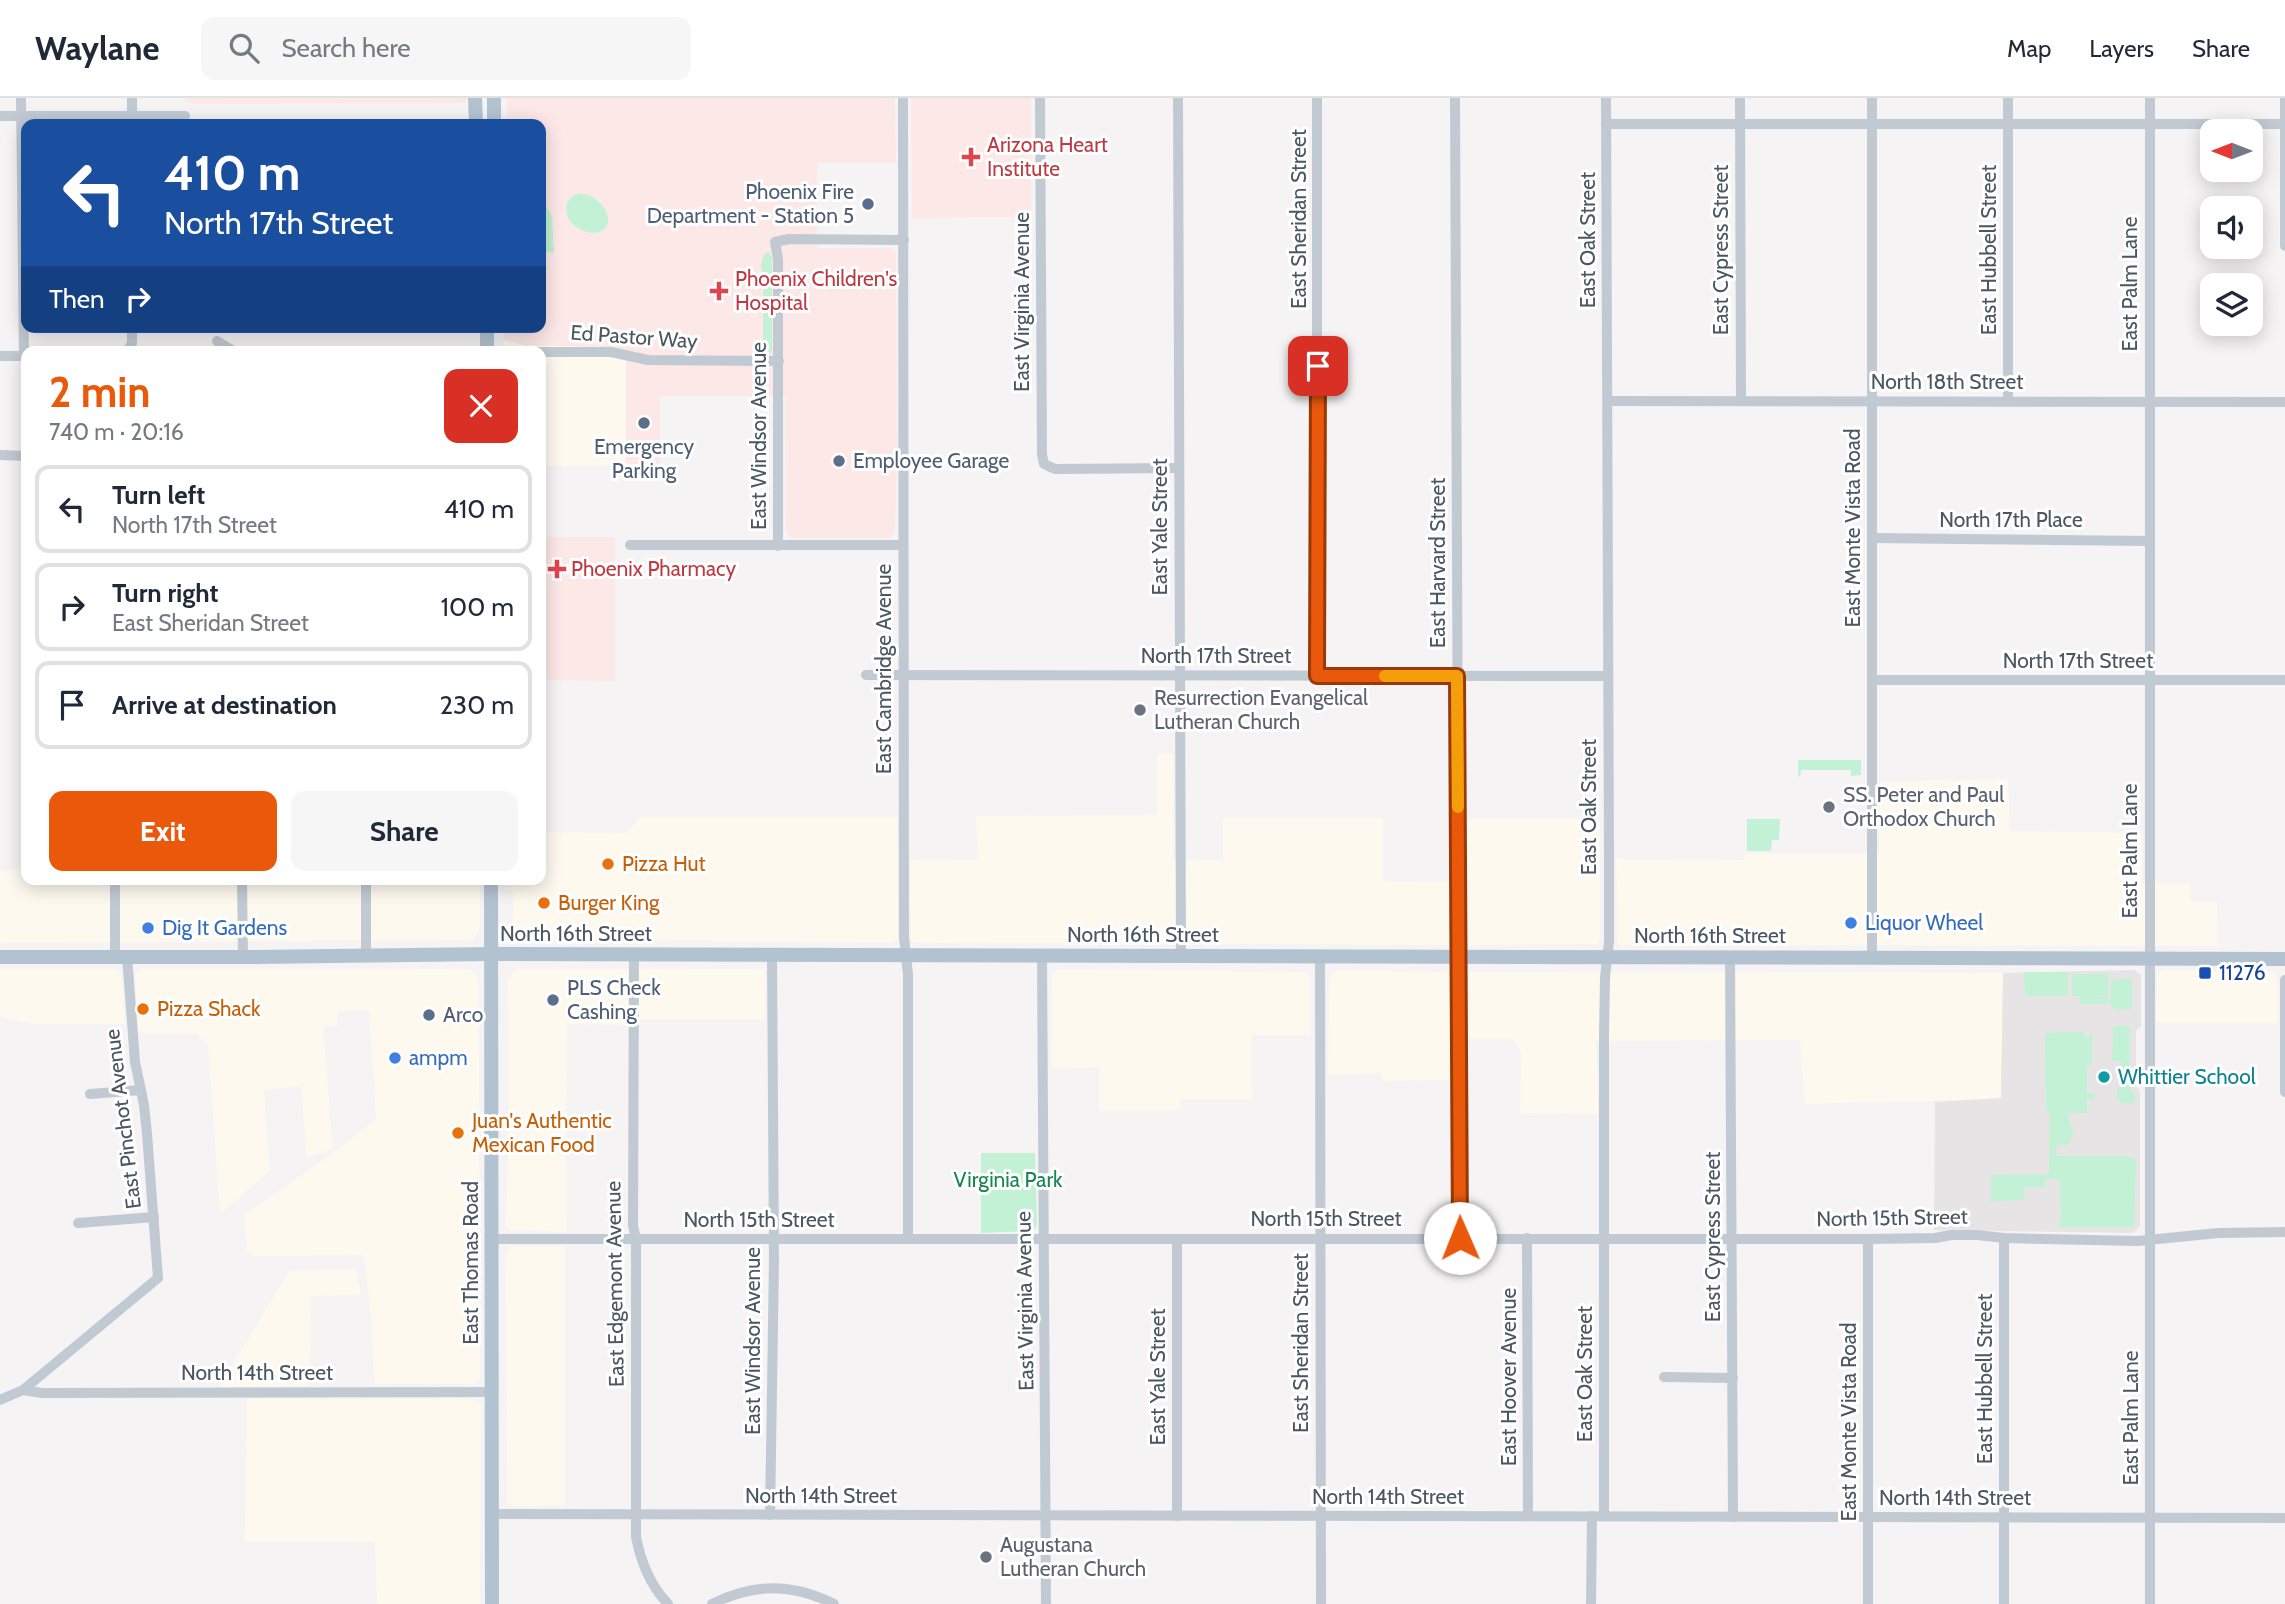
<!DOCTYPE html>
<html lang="en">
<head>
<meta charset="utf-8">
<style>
	body { margin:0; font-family:Cabin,sans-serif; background:#f6f6f7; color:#1f2937; height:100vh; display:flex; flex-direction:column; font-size:26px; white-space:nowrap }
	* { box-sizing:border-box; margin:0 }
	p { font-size:23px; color:#747a83 }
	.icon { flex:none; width:38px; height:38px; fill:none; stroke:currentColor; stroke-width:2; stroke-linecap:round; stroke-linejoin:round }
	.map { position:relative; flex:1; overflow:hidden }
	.side { position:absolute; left:21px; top:248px; width:525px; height:539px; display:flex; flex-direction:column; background:#fff; border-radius:14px; box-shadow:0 4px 18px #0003 }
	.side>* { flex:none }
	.hud { position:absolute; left:21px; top:21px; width:525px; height:214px; border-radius:14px; box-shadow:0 4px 18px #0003; background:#1a4fa0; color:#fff; overflow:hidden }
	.needle { width:46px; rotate:270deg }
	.fabs { position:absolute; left:2200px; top:21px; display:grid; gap:14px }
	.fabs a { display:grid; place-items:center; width:63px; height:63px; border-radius:14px; background:#fff; box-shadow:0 4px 18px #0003; font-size:35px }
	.pin { position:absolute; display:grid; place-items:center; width:60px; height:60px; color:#fff; margin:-30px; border-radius:14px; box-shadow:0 4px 10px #0006 }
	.me { position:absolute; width:77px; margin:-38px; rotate:359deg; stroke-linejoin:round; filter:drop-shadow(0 0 5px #0008) }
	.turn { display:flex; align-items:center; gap:24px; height:147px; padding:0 28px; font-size:32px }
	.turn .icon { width:91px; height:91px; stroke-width:2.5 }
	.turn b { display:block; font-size:49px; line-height:60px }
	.then { display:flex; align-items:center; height:66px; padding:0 28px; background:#0003; gap:14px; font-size:26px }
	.round { display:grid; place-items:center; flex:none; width:74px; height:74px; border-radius:14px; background:#f6f6f7 }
	.head { display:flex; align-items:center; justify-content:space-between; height:119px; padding:0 28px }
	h1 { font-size:42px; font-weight:700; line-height:52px; color:#ea580c }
	.button { display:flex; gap:14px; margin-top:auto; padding:14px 28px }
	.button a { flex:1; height:80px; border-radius:14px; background:#ea580c; color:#fff; font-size:28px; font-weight:700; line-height:80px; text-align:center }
	.button a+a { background:#f6f6f7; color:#1f2937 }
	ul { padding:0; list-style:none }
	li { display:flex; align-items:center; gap:21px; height:88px; margin:0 14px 10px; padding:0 14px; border:4px solid #e0e1e3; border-radius:14px }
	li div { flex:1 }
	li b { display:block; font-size:26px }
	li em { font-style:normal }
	header { display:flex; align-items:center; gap:42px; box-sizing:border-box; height:98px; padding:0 35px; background:#fff; border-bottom:2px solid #e0e1e3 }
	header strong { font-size:33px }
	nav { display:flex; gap:38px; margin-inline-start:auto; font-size:24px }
	.search { width:490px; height:63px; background:#f6f6f7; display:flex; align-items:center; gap:18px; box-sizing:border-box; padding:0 24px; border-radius:14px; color:#747a83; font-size:26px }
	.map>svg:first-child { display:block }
	.commercial { fill:#fdf9ef }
	.education { fill:#e6e4e5 }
	.medical { fill:#fce8e6 }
	.green { fill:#c3f1d5 }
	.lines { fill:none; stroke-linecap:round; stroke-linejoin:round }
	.minor { stroke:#c1cad2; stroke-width:10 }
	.major { stroke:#b3c2d1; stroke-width:14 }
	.route-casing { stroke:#983908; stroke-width:18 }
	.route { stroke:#ea580c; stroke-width:12 }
	.slow { stroke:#f59e0b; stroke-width:12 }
	.health-dot { fill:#e0444e; stroke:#fff; stroke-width:2.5 }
	.service-dot { fill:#5c6f8a; stroke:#fff; stroke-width:2.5 }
	.worship-dot { fill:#6b7280; stroke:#fff; stroke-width:2.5 }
	.food-dot { fill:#e8710a; stroke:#fff; stroke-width:2.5 }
	.shop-dot { fill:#3f7fe0; stroke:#fff; stroke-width:2.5 }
	.transit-dot { fill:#1a4fb4; stroke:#fff; stroke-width:2.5 }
	.culture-dot { fill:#0f9aa8; stroke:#fff; stroke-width:2.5 }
	.labels { text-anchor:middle; stroke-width:6; stroke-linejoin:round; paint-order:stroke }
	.health-label { font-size:21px; fill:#be3a42; stroke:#fff; text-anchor:start }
	.service-label { font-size:21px; fill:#4e5e75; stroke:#fff; text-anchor:start }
	.street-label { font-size:21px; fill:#4a5661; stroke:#fff }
	.worship-label { font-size:21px; fill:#5b616d; stroke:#fff; text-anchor:start }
	.food-label { font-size:21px; fill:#c56008; stroke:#fff; text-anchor:start }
	.shop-label { font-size:21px; fill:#366cbe; stroke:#fff; text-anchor:start }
	.transit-label { font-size:21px; fill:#164399; stroke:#fff; text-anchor:start }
	.culture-label { font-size:21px; fill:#0d838f; stroke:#fff; text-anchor:start }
	.park-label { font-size:21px; fill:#17864f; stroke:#fff }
</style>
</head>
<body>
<header>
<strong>Waylane</strong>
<div class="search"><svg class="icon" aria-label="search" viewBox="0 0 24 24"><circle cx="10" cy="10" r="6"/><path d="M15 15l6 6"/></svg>Search here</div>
<nav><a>Map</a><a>Layers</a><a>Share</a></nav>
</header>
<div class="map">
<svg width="2285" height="1506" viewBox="0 0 2285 1506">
	<rect width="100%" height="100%" fill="#f5f3f3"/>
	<g class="commercial">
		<polygon points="504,242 524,247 609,249 627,252 627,367 541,368 541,254 503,254"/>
		<polygon points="1157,656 1173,656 1173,762 1223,763 1223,720 1383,720 1383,783 1463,784 1463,721 1600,721 1600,842 1596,846 1476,847 915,845 911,844 910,762 978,761 976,718 1157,717"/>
		<polygon points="2008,681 2010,733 2142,735 2142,785 2190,786 2191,804 2217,804 2218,848 1620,847 1618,844 1616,761 1744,762 1743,756 1879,755 1880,684"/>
		<polygon points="640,719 898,719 898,841 893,845 519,841 516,839 513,834 513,797 509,782 541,782 541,734 626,735"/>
		<polygon points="26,771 26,782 480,782 480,829 475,839 468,842 0,845 0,772"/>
		<polygon points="0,871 118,871 121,875 125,926 34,926 0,919"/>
		<polygon points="140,871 471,871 479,882 480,1282 473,1286 374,1286 371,1217 364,1157 254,1158 246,1151 244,1117 337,1052 376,1021 369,912 338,913 338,928 323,929 333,1051 307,1060 301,988 264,992 270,1073 220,1116 208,946 197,936 138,935 135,876"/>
		<polygon points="516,871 765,871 765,921 640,921 625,927 567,926 566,1134 510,1132 506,1127 509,1020 508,882"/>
		<polygon points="1057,871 1304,874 1310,878 1311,937 1251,937 1252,1001 1181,1001 1180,1012 1099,1012 1099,969 1051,970 1052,877"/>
		<polygon points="1335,872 1445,874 1451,879 1451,982 1382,983 1382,975 1328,977 1329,880"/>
		<polygon points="2164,872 2272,873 2277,879 2278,925 2156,925 2157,876"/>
		<polygon points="1472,874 2003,875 2001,1001 1805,1006 1800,942 1596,943 1598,1016 1520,1015 1521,953 1512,941 1468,941 1467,881"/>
		<polygon points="516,1148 565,1148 565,1408 513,1408 508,1405 507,1401 506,1155 510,1149"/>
		<polygon points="356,1171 361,1197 311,1198 309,1288 219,1289 289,1173"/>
		<polygon points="246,1301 471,1301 479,1304 481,1309 480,1506 377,1506 375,1444 245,1443"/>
	</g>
	<polygon class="education" points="2135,872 2141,877 2141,928 2136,933 2136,988 2140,993 2140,1128 2133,1135 1934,1132 1935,1004 2001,1000 2003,875"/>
	<g class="medical">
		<polygon points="186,0 466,0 466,5 193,6 186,3"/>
		<polygon points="507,0 895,0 896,65 817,65 817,150 891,150 896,156 897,357 895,433 890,440 793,440 789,438 786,432 785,298 660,298 660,367 626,367 626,252 609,249 524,247 504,242 503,229 541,229 541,26 507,26"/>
		<polygon points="911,0 1031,0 1031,119 912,120"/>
		<polygon points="541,439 615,439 615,583 541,582"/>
	</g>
	<g class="green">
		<path d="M577,96C586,95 591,98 598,103C625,129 592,149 569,122C564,110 565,102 577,96Z"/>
		<polygon points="541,101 552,118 554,155 541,153"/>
		<polygon points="769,154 772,159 772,253 767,258 763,254 763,187 761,166 765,155"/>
		<polygon points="1798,662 1861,662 1861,677 1851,678 1851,672 1801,672 1800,679 1798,677"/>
		<polygon points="1747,721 1780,721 1779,742 1772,742 1771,753 1747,753"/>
		<polygon points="2024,874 2068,874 2068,898 2025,898"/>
		<polygon points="2072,876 2108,876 2108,898 2082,898 2108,899 2108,906 2079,906 2080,898 2072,898"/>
		<polygon points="2132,880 2132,911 2117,912 2110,907 2111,882"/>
		<polygon points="2127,926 2130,930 2130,993 2135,996 2135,1005 2121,1005 2120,1002 2117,1002 2117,991 2121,990 2121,963 2112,963 2113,928 2127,928"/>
		<polygon points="2084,934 2085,939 2090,939 2090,935 2092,935 2092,967 2087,967 2087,995 2095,996 2095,1001 2087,1001 2087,1015 2067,1015 2073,1036 2068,1047 2057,1047 2056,1058 2127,1058 2136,1062 2134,1129 2058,1129 2058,1125 2061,1125 2060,1081 2045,1081 2045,1089 2024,1089 2024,1101 1991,1104 1991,1077 2049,1076 2050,1014 2046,1013 2045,935"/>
		<polygon points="981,1055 1035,1055 1037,1128 1033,1133 981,1135"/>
	</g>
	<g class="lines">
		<g class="minor">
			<polyline points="21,0 24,258"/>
			<polyline points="132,0 132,26"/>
			<polyline points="903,0 904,839 908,877 908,1141"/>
			<polyline points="1040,0 1042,357 1044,366 1055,371 1179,370"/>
			<polyline points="1178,0 1181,859"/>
			<polyline points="1455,0 1460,1140"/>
			<polyline points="1740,0 1741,303"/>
			<polyline points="1872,0 1872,860"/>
			<polyline points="2008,0 2008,303"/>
			<polyline points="2150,0 2150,1506"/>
			<polyline points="2285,0 2285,148"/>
			<polyline points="0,18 185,18"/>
			<polyline points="1606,26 2285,26"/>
			<polyline points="217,243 235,254"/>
			<polyline points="127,254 132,245 132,229"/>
			<polyline points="397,254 611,254 648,262 779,263"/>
			<polyline points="0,258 26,258"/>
			<polyline points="1608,303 2285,304"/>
			<polyline points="0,357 26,358"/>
			<polyline points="1872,440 2150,443"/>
			<polyline points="630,447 902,447"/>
			<polyline points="778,448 778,161 775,144 789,141 904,142"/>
			<polyline points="866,577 1607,578"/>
			<polyline points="1317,578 1317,0"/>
			<polyline points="1872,582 2285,582"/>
			<polyline points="242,782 243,859"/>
			<polyline points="366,782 366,858"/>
			<path d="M634,857L633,1127L636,1142V1439C641,1465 650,1487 668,1506"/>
			<polyline points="115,858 115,782"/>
			<polyline points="1042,858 1046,1506"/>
			<polyline points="1320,858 1321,1506"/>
			<polyline points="1730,860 1733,1419"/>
			<polyline points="2285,882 2285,994"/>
			<polyline points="90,996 141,992"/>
			<polyline points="78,1125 154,1119"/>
			<polyline points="1527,1140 1528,1418"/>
			<polyline points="492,1141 1868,1141 1935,1140 1951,1137 1977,1137 2004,1140 2138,1143 2218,1135 2285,1134"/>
			<polyline points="1177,1141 1177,1418"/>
			<polyline points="1664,1279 1733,1280"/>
			<polyline points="23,1292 42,1295 492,1294"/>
			<polyline points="0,1302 23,1292 158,1180 147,1036 144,1007 135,964 127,858"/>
			<polyline points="491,1416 2285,1420"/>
			<polyline points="770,1417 774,1163 772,858"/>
			<polyline points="1604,1418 1604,939 1605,879 1609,844 1609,761 1606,0"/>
			<path d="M712,1506C754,1485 792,1485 834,1506"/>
			<polyline points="1591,1506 1592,1418"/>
			<polyline points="1868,1506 1868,1141"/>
			<polyline points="2004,1506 2004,1140"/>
		</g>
		<g class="major">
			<polyline points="475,0 476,26"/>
			<polyline points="494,0 494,26"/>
			<polyline points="487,229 487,254"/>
			<polyline points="491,782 492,1506"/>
			<polyline points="0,859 253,859 492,856 2285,861"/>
		</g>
	</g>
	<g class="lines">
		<defs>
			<polyline id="route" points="1318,268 1317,578 1457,578 1460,1140"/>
		</defs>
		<use href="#route" class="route-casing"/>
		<use href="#route" class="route"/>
		<polyline class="slow" points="1385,578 1457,578 1458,709"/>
	</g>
	<g class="health-dot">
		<path d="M967.5 48.5h7v7h7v7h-7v7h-7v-7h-7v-7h7z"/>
		<path d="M715.5 182.5h7v7h7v7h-7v7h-7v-7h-7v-7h7z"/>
		<path d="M553.5 460.5h7v7h7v7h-7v7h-7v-7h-7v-7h7z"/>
	</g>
	<g class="service-dot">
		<circle cx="868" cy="106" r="7"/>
		<circle cx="644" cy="325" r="7"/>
		<circle cx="839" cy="363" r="7"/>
		<circle cx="553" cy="902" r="7"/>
		<circle cx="429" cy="917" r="7"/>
	</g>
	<g class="worship-dot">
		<circle cx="1140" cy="612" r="7"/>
		<circle cx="1829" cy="709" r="7"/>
		<circle cx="986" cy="1459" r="7"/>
	</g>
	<g class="food-dot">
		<circle cx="608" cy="766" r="7"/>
		<circle cx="544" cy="805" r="7"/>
		<circle cx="143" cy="911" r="7"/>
		<circle cx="458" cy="1035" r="7"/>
	</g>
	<g class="shop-dot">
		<circle cx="1851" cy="825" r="7"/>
		<circle cx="148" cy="830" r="7"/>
		<circle cx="395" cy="960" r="7"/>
	</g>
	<rect class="transit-dot" x="2198" y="868" width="14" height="14" rx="3.5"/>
	<circle class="culture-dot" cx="2104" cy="979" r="7"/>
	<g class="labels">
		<g class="health-label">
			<text x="987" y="54">Arizona Heart<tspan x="987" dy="24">Institute</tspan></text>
			<text x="735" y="188">Phoenix Children's<tspan x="735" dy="24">Hospital</tspan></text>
			<text x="571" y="478">Phoenix Pharmacy</text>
		</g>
		<g class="service-label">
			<text x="854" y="101" text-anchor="end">Phoenix Fire<tspan x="854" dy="24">Department - Station 5</tspan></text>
			<text x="644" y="356" text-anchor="middle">Emergency<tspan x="644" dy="24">Parking</tspan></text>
			<text x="853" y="370">Employee Garage</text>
			<text x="567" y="897">PLS Check<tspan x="567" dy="24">Cashing</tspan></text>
			<text x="443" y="924">Arco</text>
		</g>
		<g class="street-label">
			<text transform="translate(1299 121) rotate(-90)" y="7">East Sheridan Street</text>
			<text transform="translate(1588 142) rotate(-90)" y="7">East Oak Street</text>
			<text transform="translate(1721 152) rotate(-90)" y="7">East Cypress Street</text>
			<text transform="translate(1989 152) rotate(-90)" y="7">East Hubbell Street</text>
			<text transform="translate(2130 186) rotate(-90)" y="7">East Palm Lane</text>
			<text transform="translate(1022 204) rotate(-90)" y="7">East Virginia Avenue</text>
			<text transform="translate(634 239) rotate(4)" y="7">Ed Pastor Way</text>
			<text x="1947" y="291">North 18th Street</text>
			<text transform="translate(759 338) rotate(-90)" y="7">East Windsor Avenue</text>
			<text x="2011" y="429">North 17th Place</text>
			<text transform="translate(1160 429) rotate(-90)" y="7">East Yale Street</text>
			<text transform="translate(1853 430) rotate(-90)" y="7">East Monte Vista Road</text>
			<text transform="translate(1438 465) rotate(-90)" y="7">East Harvard Street</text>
			<text x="1216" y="565">North 17th Street</text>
			<text x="2078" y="570">North 17th Street</text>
			<text transform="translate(884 571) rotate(-90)" y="7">East Cambridge Avenue</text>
			<text transform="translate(1589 709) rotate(-90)" y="7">East Oak Street</text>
			<text transform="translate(2130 753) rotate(-90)" y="7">East Palm Lane</text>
			<text x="576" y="843">North 16th Street</text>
			<text x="1143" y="844">North 16th Street</text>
			<text x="1710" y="845">North 16th Street</text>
			<text transform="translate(123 1021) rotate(-97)" y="7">East Pinchot Avenue</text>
			<text transform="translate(1892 1120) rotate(-1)" y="7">North 15th Street</text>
			<text x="1326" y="1128">North 15th Street</text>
			<text x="759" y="1129">North 15th Street</text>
			<text transform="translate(1713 1139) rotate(-90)" y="7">East Cypress Street</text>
			<text transform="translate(471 1165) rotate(-90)" y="7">East Thomas Road</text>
			<text transform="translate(615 1186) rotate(-91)" y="7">East Edgemont Avenue</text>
			<text transform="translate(1025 1203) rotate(-91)" y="7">East Virginia Avenue</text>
			<text transform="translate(753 1243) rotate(-90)" y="7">East Windsor Avenue</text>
			<text transform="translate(1301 1245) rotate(-90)" y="7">East Sheridan Street</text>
			<text x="257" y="1282">North 14th Street</text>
			<text transform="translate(1585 1276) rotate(-90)" y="7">East Oak Street</text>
			<text transform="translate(1158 1279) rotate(-90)" y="7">East Yale Street</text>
			<text transform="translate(1509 1279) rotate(-90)" y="7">East Hoover Avenue</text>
			<text transform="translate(1985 1281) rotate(-90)" y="7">East Hubbell Street</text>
			<text transform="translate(2131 1320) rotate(-90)" y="7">East Palm Lane</text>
			<text transform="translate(1849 1324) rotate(-90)" y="7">East Monte Vista Road</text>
			<text x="821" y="1405">North 14th Street</text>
			<text x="1388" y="1406">North 14th Street</text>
			<text x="1955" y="1407">North 14th Street</text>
		</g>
		<g class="worship-label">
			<text x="1154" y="607">Resurrection Evangelical<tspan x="1154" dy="24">Lutheran Church</tspan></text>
			<text x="1843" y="704">SS. Peter and Paul<tspan x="1843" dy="24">Orthodox Church</tspan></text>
			<text x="1000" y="1454">Augustana<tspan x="1000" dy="24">Lutheran Church</tspan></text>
		</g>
		<g class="food-label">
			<text x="622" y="773">Pizza Hut</text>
			<text x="558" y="812">Burger King</text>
			<text x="157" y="918">Pizza Shack</text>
			<text x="472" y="1030">Juan's Authentic<tspan x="472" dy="24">Mexican Food</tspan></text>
		</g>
		<g class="shop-label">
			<text x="1865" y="832">Liquor Wheel</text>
			<text x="162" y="837">Dig It Gardens</text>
			<text x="409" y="967">ampm</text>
		</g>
		<g class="transit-label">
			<text x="2219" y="882">11276</text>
		</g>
		<g class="culture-label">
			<text x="2118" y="986">Whittier School</text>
		</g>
		<g class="park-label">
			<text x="1008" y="1089">Virginia Park</text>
		</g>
	</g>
</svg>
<div class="fabs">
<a><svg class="needle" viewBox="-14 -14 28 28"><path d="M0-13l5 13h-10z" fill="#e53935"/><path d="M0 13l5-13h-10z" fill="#747a83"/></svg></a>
<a><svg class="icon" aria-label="sound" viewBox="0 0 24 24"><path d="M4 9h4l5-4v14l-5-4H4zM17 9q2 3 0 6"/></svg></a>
<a><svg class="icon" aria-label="layers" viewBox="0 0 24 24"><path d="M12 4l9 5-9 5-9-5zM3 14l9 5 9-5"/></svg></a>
</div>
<div class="pin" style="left:1318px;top:268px;background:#d93025"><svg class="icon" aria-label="arrive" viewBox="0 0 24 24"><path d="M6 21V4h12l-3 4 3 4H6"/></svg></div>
<svg class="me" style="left:1460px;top:1140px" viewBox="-20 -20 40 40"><circle r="19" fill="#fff"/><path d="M0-13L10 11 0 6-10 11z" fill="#ea580c"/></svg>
<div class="hud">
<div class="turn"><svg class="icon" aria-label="left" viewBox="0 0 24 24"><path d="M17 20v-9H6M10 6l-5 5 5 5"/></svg><div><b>410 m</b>North 17th Street</div></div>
<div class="then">Then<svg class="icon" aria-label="right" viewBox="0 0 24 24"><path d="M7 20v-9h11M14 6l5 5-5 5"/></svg></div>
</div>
<section class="side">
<div class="head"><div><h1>2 min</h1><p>740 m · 20:16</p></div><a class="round" style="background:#d93025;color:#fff"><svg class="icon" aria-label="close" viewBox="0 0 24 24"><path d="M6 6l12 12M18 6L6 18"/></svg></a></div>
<ul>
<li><svg class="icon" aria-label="left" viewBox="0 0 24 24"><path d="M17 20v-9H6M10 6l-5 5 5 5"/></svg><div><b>Turn left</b><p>North 17th Street</p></div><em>410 m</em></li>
<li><svg class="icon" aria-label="right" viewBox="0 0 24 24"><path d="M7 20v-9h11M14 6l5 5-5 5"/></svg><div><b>Turn right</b><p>East Sheridan Street</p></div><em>100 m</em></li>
<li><svg class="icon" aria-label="arrive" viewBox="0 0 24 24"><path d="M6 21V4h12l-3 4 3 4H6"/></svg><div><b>Arrive at destination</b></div><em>230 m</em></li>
</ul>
<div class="button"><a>Exit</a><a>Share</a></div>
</section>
</div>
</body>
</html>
